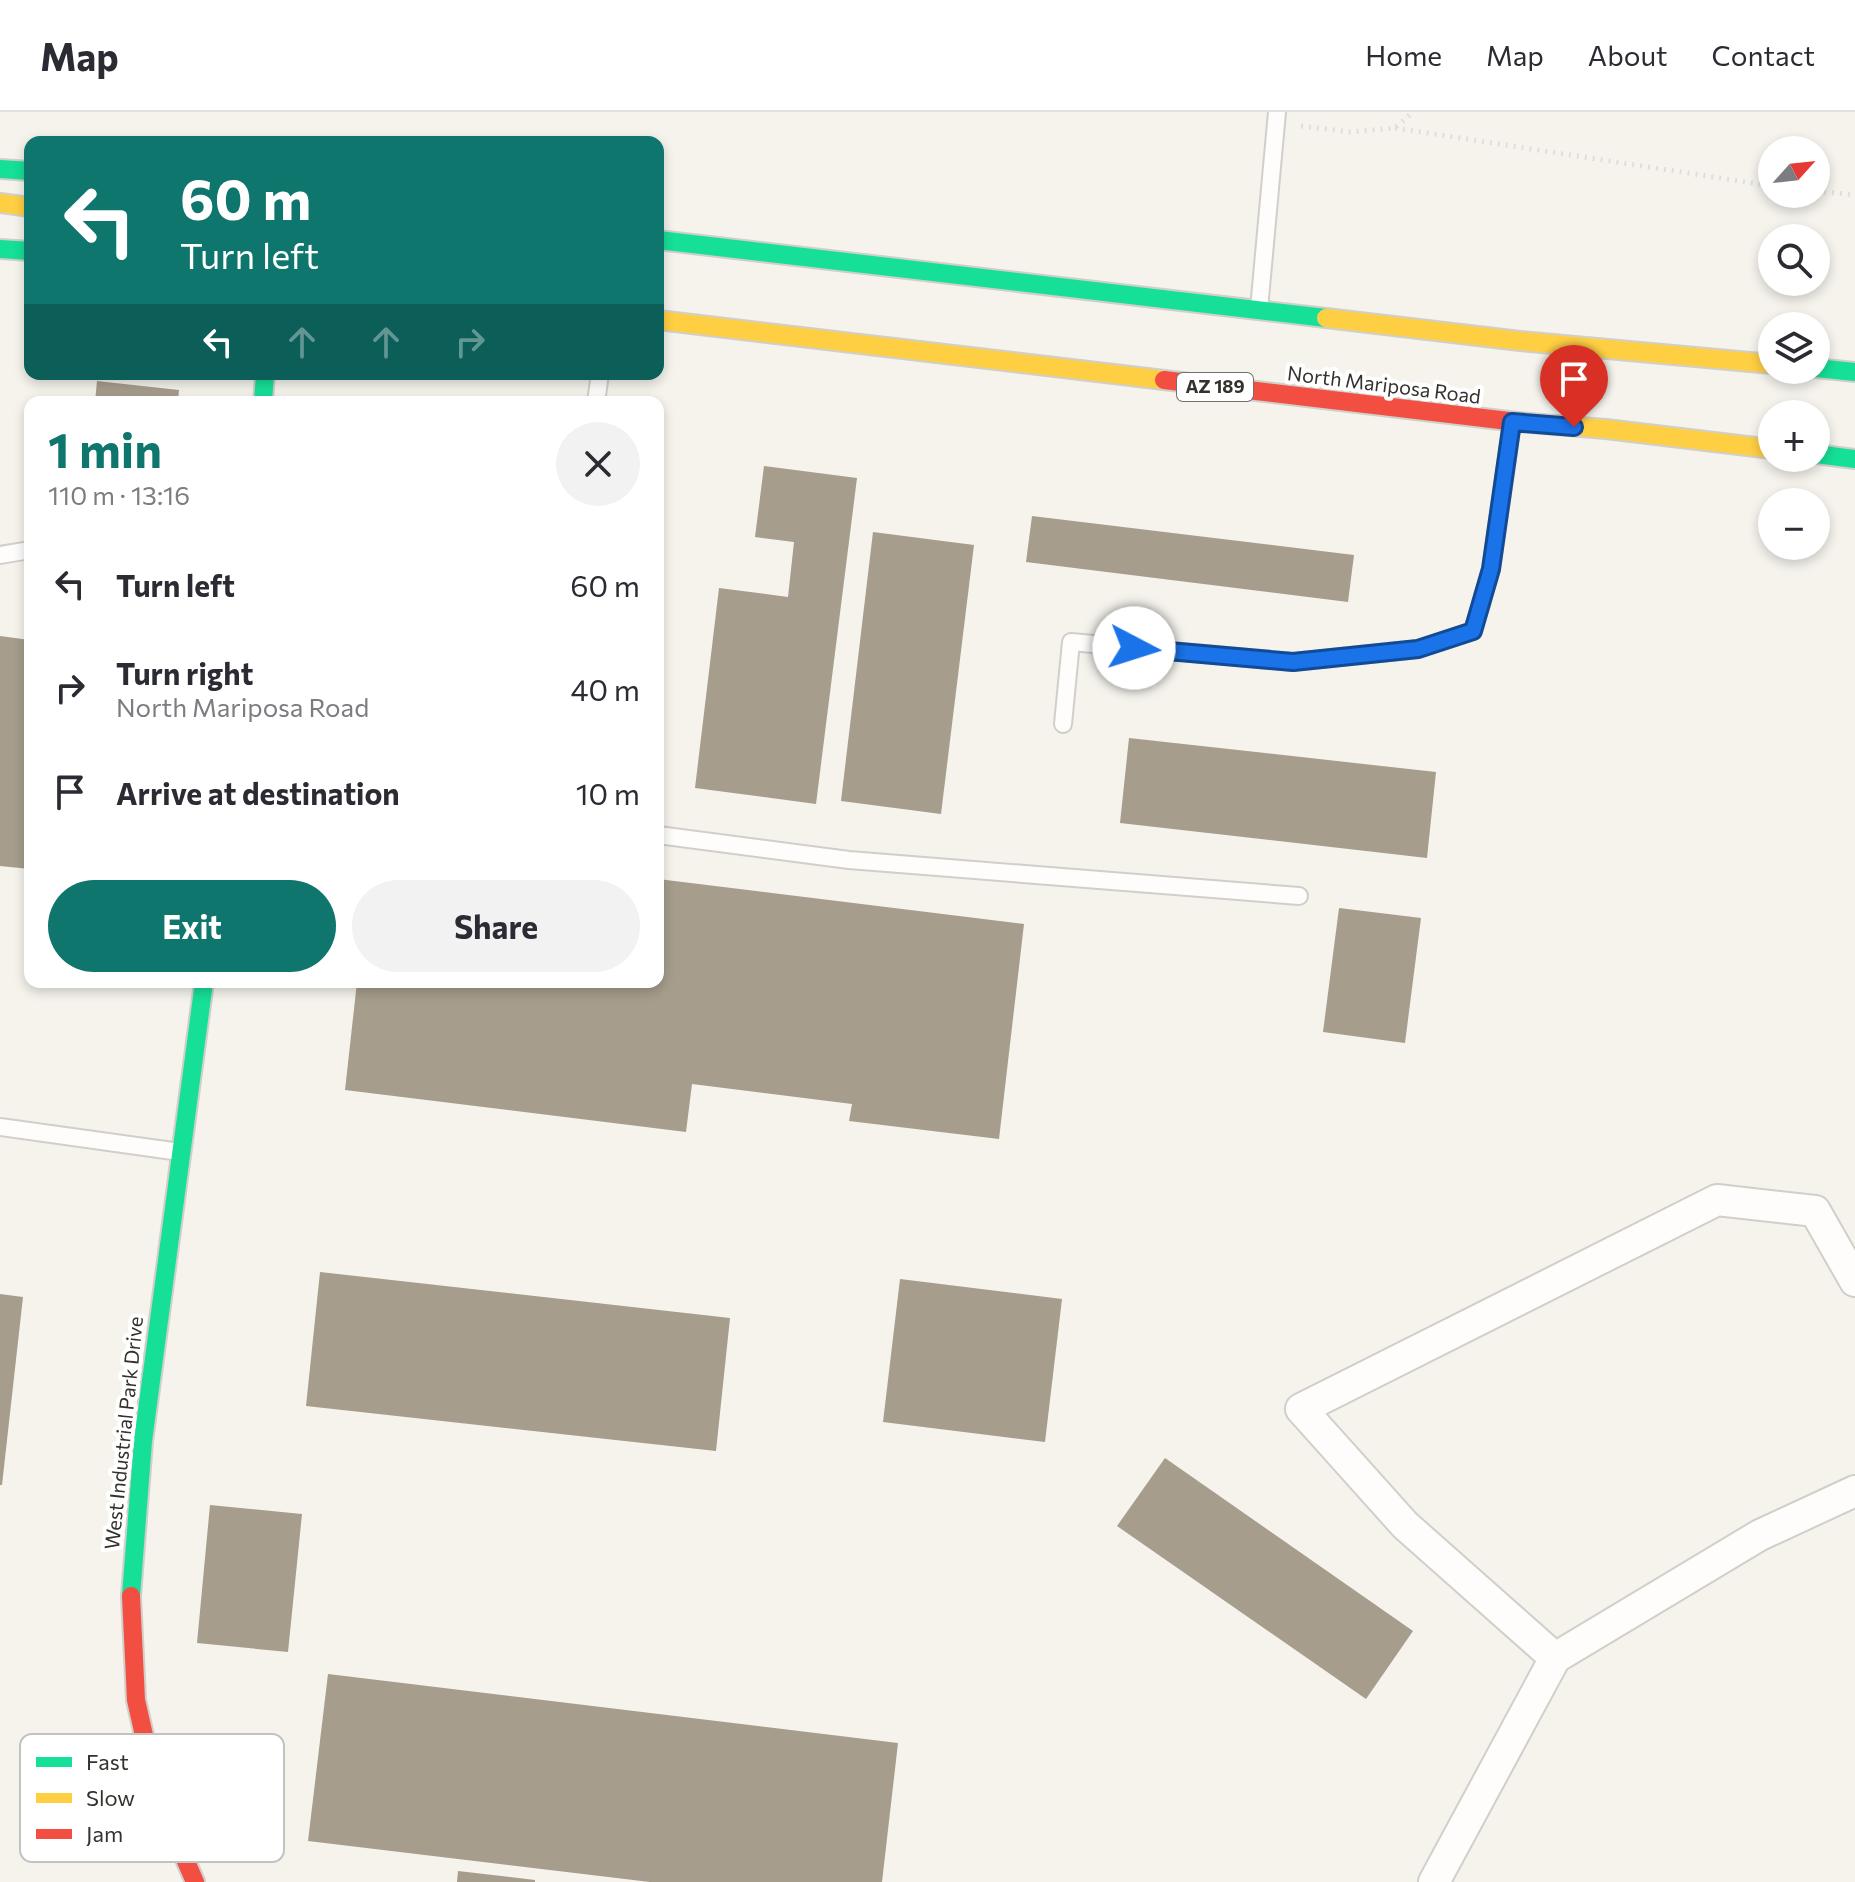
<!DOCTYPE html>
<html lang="en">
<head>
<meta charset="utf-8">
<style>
	body { margin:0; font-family:Commissioner,sans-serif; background:#f2f2f3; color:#2b2b33; height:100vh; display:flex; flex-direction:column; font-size:30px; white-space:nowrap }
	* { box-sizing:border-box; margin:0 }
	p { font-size:26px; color:#7c7c81 }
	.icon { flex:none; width:44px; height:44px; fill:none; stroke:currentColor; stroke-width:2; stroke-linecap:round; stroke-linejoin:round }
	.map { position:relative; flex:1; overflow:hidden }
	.side { position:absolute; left:24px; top:284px; width:640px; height:592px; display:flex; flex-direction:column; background:#fff; border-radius:16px; box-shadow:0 4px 12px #0003 }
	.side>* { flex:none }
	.top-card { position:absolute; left:24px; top:24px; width:640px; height:244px; border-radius:16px; box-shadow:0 4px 12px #0003; background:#0f766e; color:#fff; overflow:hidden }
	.needle { width:52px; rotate:63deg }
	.controls { position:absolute; left:1758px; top:24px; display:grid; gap:16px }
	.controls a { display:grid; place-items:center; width:72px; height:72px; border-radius:50%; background:#fff; box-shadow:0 4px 12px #0003; font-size:40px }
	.pin { position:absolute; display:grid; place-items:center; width:68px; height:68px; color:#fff; margin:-82px -34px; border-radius:50% 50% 50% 0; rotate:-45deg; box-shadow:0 0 8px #0007 }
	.pin .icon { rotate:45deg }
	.me { position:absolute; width:88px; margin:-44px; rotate:95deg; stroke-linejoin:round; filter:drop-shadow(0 0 6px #0008) }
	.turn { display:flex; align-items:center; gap:28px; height:168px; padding:0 24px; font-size:36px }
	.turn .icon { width:104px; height:104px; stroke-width:2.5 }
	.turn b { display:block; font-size:56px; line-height:68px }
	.lanes { display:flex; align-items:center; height:76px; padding:0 24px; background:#0003; justify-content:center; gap:40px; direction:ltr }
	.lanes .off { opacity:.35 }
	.round { display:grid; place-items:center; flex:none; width:84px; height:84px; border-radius:42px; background:#f2f2f3 }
	.summary { display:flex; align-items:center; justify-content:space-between; height:136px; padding:0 24px }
	h1 { font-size:48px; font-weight:700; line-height:60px; color:#0f766e }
	.button { display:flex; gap:16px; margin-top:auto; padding:16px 24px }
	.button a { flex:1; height:92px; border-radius:48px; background:#0f766e; color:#fff; font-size:32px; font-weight:700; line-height:92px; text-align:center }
	.button a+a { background:#f2f2f3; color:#2b2b33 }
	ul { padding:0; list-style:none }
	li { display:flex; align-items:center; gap:24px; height:104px; padding:0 24px }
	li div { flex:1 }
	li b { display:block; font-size:30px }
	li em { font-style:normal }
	header { display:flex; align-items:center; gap:48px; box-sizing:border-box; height:112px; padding:0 40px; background:#fff; border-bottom:2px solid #e1e1e2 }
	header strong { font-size:38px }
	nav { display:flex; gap:44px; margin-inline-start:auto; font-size:28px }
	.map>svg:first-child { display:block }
	.building { fill:#a69d8c }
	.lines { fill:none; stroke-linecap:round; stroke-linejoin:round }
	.lane-casing { stroke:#d1cfca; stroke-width:20 }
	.street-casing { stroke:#d1cfca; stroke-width:34 }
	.fast-casing { stroke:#d1cfca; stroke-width:22 }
	.slow-casing { stroke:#d1cfca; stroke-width:22 }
	.jam-casing { stroke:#d1cfca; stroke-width:22 }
	.path { stroke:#dededc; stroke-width:5; stroke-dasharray:2 6; stroke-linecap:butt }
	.lane { stroke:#fefdfc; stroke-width:16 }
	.street { stroke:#fefdfc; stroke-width:30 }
	.fast { stroke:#16e098; stroke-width:18 }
	.slow { stroke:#ffcf43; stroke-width:18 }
	.jam { stroke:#f24e42; stroke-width:18 }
	.route-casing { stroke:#114b97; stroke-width:20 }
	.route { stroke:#1a73e8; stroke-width:14 }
	.labels { text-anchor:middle; stroke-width:8; stroke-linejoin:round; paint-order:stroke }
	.shield { fill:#fff; stroke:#71706c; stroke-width:2 }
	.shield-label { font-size:18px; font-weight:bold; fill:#34322d }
	.street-label { font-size:20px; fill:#34322d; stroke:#fff }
	.key { fill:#fff; stroke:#c2c2c0; stroke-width:2 }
	.key-label { font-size:22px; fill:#34322d }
</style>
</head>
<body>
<header>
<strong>Map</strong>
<nav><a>Home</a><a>Map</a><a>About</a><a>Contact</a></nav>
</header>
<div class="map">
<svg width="1855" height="1770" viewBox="0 0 1855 1770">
	<rect width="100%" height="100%" fill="#f5f3ec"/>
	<g class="building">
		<polygon points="97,269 179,278 178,290 95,290"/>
		<polygon points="764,354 857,366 816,692 695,676 719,476 788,485 794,430 755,425"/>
		<polygon points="1032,404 1354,443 1348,490 1026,450"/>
		<polygon points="873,420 974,433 941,702 841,689"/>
		<polygon points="0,524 30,528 30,757 0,754"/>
		<polygon points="1129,626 1436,660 1427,746 1120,711"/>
		<polygon points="658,767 1024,812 999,1027 849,1009 852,992 692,972 686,1020 345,978 357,870 658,870"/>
		<polygon points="1339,796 1421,806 1405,931 1323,920"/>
		<polygon points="320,1160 730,1206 716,1339 306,1294"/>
		<polygon points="900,1167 1062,1187 1045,1330 883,1310"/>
		<polygon points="0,1182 23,1185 2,1373 0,1373"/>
		<polygon points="1165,1346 1413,1519 1366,1587 1117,1414"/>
		<polygon points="210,1393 302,1402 288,1540 197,1531"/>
		<polygon points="328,1562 898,1631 882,1770 650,1770 308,1729"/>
		<polygon points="458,1759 535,1768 535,1770 457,1770"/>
	</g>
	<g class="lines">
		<defs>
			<g id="lane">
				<polyline points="1259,197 1277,0"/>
				<polyline points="596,290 600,262"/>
				<polyline points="0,443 30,438"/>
				<polyline points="1063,612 1071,530 1293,550 1418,537 1473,519 1491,457 1512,312"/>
				<polyline points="658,723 849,748 1299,784"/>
				<polyline points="0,1015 180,1040"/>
			</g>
			<g id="street">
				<polyline points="1555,1546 1760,1423 1855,1379"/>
				<polyline points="1434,1770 1555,1546 1405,1413 1301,1297 1717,1088 1815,1099 1855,1169"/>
			</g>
			<g id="fast">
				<polyline points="0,57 30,59"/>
				<polyline points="658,128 1326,206"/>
				<polyline points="0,137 30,139"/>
				<polyline points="1816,256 1855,260"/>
				<polyline points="263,290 265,262"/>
				<polyline points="1816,342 1855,347"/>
				<polyline points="131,1484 143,1329 204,870"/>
			</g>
			<g id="slow">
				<polyline points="0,91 30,95"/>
				<polyline points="1326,206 1520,229 1772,252"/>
				<polyline points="658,208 1164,268"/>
				<polyline points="1517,310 1606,317 1772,337"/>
			</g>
			<g id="jam">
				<polyline points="1164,268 1517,310"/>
				<polyline points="131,1484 136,1588 158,1685 195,1770"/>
			</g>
		</defs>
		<use href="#lane" class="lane-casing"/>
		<use href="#street" class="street-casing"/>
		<use href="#fast" class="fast-casing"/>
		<use href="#slow" class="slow-casing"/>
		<use href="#jam" class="jam-casing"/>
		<g class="path">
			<polyline points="1301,14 1351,20 1395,16 1413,0"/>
			<polyline points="1395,16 1772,74"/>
			<polyline points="1816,79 1855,83"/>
		</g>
		<use href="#lane" class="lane"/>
		<use href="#street" class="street"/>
		<use href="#fast" class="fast"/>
		<use href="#slow" class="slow"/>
		<use href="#jam" class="jam"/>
	</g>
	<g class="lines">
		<defs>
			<polyline id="route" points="1134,536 1293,550 1418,537 1473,519 1491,457 1512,310 1574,315"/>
		</defs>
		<use href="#route" class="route-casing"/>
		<use href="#route" class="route"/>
	</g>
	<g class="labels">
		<rect class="shield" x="1177" y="261" width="76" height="28" rx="6"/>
		<g class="shield-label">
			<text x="1215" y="281">AZ 189</text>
		</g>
		<g class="street-label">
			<text transform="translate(1384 273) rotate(7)" y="7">North Mariposa Road</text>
			<text transform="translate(124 1321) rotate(-84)" y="7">West Industrial Park Drive</text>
		</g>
	</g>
	<rect x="20" y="1622" width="264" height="128" rx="12" class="key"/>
	<rect x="36" y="1645" width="36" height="10" fill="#16e098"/>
	<rect x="36" y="1681" width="36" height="10" fill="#ffcf43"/>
	<rect x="36" y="1717" width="36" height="10" fill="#f24e42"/>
	<g class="key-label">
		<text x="86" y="1658">Fast</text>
		<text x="86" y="1694">Slow</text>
		<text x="86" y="1730">Jam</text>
	</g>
</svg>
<div class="controls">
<a><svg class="needle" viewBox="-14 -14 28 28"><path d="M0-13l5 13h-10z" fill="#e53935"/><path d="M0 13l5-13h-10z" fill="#7c7c81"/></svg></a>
<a><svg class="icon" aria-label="search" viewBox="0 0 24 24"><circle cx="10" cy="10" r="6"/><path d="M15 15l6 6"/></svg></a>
<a><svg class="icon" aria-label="layers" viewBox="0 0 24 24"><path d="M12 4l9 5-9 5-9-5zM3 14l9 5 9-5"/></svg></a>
<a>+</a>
<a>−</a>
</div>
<div class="pin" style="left:1574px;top:315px;background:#d93025"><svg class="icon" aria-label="arrive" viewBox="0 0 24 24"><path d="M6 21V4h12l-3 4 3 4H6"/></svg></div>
<svg class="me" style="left:1134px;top:536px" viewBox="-20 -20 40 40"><circle r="19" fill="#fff"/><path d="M0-13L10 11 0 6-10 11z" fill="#1a73e8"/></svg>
<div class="top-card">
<div class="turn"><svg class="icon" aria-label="left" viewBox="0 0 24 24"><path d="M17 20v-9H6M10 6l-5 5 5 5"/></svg><div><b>60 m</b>Turn left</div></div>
<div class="lanes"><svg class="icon" aria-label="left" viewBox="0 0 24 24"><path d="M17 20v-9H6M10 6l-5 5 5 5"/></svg><svg class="icon off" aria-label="ahead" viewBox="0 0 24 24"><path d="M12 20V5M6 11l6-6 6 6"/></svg><svg class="icon off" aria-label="ahead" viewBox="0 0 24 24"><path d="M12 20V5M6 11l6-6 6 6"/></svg><svg class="icon off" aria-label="right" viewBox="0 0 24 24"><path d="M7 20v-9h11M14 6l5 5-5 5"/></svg></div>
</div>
<section class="side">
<div class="summary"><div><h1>1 min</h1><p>110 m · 13:16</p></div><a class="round"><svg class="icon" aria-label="close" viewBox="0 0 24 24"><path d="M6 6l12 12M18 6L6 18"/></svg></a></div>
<ul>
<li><svg class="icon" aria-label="left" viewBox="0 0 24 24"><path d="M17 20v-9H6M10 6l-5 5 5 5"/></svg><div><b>Turn left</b></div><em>60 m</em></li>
<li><svg class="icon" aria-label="right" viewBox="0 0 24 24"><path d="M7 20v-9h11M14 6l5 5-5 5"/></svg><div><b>Turn right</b><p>North Mariposa Road</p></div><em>40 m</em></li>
<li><svg class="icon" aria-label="arrive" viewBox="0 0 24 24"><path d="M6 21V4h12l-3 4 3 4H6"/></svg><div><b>Arrive at destination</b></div><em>10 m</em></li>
</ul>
<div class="button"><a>Exit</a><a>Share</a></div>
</section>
</div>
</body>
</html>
